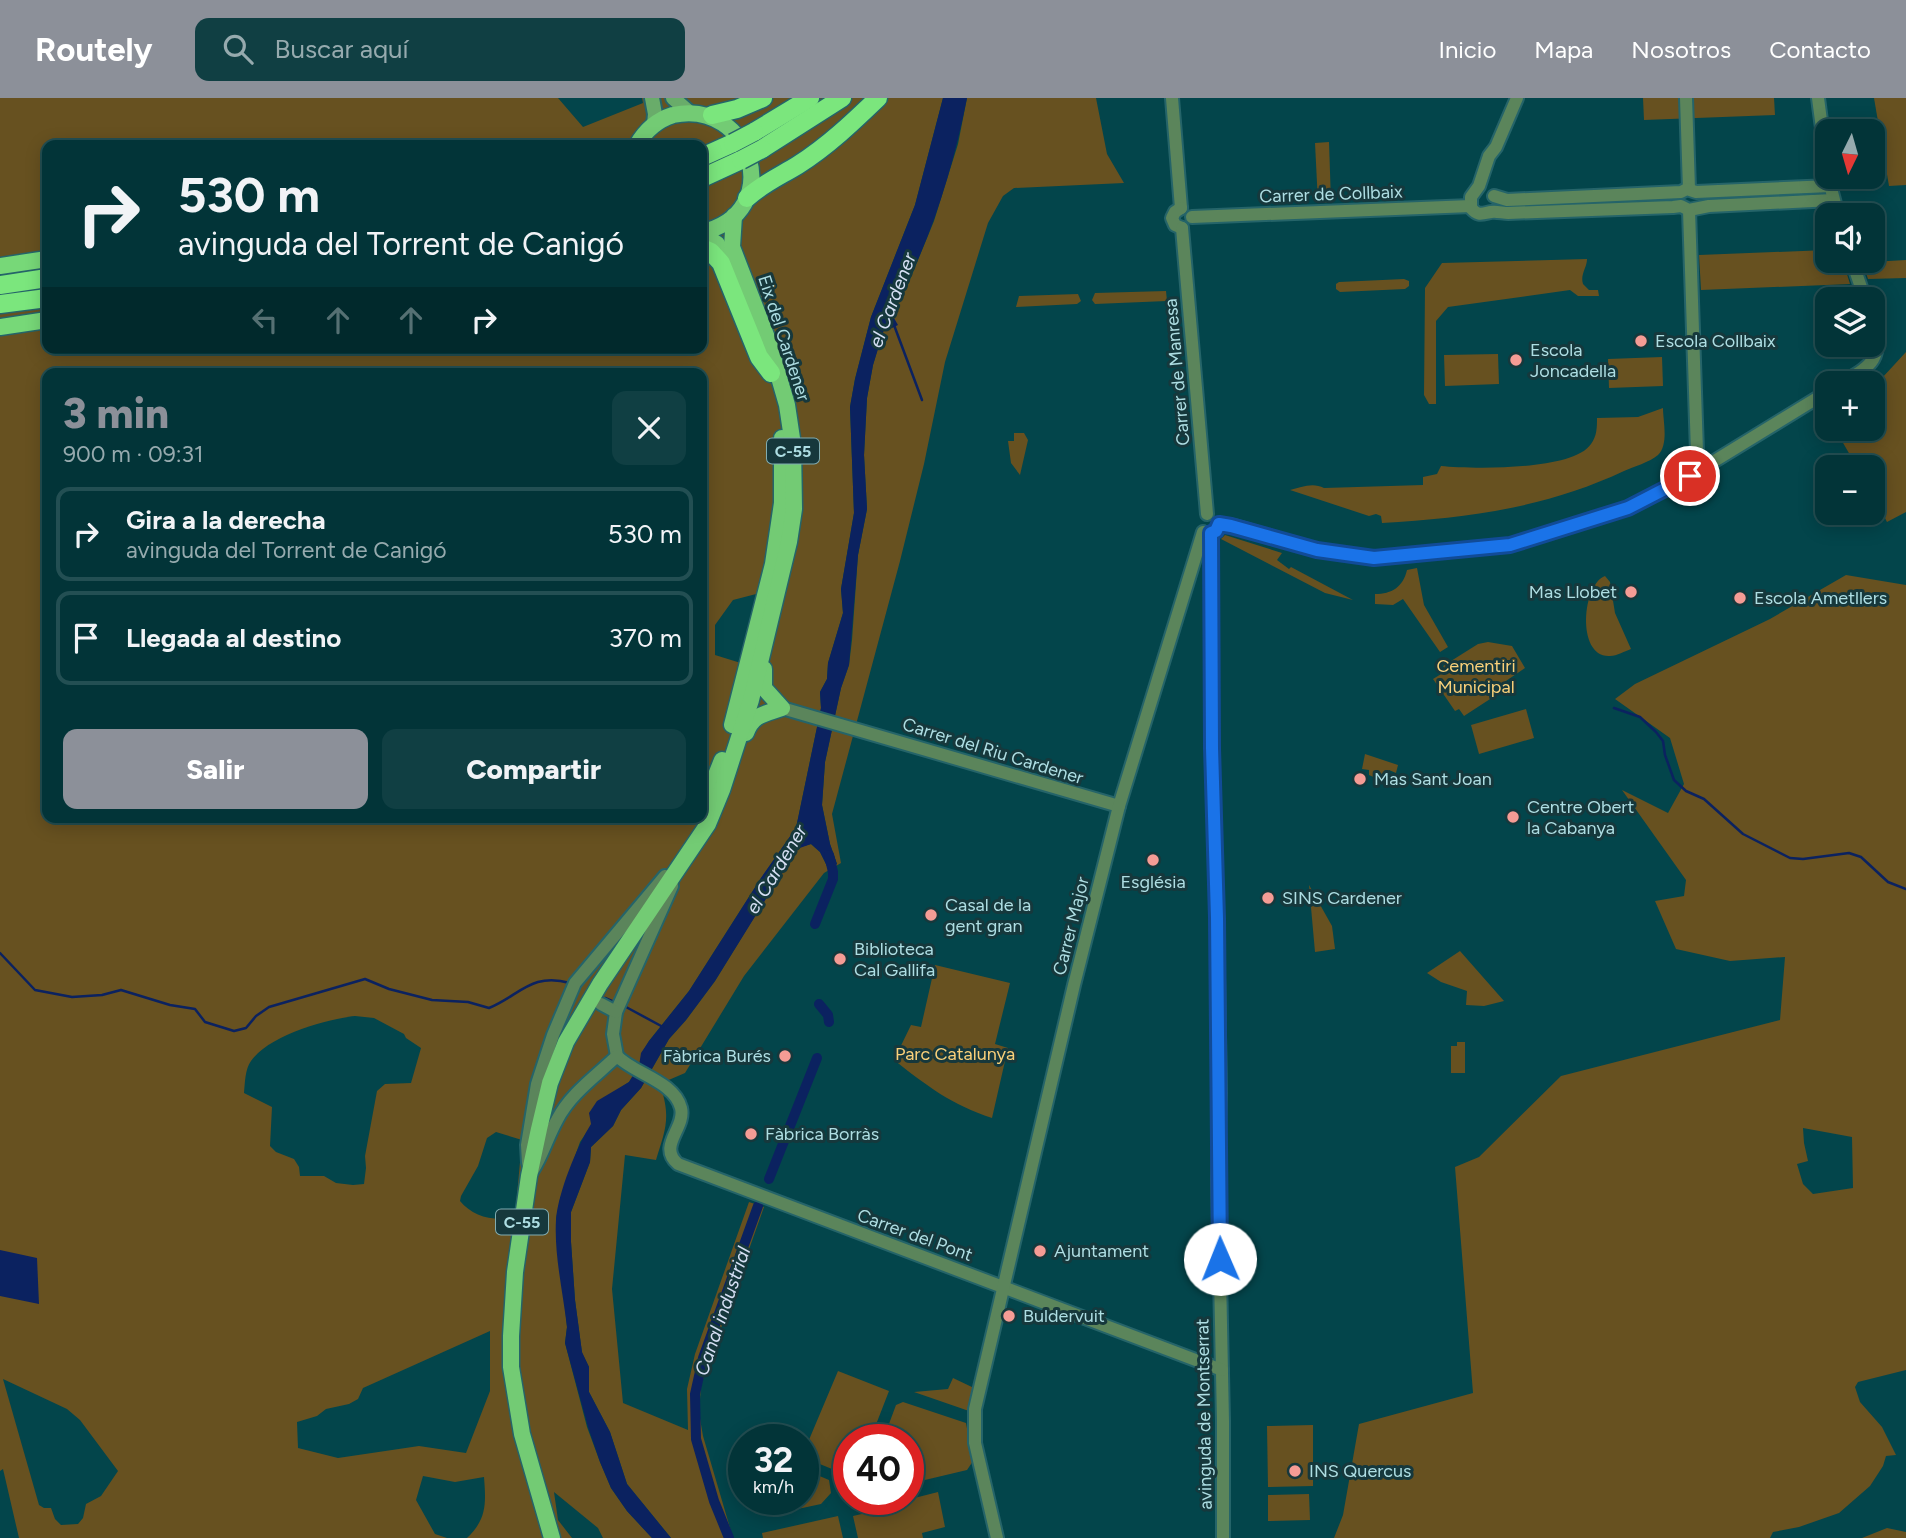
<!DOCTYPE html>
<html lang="es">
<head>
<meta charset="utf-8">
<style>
	body { margin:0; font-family:Figtree,sans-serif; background:#103f43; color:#f1f3f6; height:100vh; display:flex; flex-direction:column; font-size:26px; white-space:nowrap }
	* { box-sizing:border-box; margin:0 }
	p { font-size:23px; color:#96aaae }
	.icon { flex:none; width:38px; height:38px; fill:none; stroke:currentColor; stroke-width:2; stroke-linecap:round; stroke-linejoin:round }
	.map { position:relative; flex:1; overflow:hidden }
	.sheet { position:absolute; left:42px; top:270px; width:665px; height:455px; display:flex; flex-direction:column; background:#023438; border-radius:14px; box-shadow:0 4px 18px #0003,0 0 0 2px #234f53 }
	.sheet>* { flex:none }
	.hud { position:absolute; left:42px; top:42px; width:665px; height:214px; border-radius:14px; box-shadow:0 4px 18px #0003,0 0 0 2px #234f53; background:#023438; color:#f1f3f6; overflow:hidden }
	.needle { width:46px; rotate:185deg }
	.buttons { position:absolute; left:1815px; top:21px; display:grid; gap:14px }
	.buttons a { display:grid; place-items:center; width:70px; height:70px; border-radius:14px; background:#023438; box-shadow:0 4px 18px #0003,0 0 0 2px #234f53; font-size:35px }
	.speed { position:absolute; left:728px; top:1326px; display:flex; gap:14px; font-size:35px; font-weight:700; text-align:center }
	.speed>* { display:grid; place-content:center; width:91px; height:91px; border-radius:50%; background:#023438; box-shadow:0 4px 18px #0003,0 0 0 2px #234f53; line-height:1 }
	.speed small { font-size:18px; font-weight:400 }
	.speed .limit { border:10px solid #d22; background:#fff; color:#111 }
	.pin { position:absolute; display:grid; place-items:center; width:60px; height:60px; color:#fff; margin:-30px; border:4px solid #fff; border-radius:50%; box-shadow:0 2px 7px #0007 }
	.me { position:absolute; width:77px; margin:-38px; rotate:359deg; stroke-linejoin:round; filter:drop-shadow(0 0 5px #0008) }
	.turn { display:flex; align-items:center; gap:24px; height:147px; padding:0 21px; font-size:32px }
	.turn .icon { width:91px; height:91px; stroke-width:2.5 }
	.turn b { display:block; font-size:49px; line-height:60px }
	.lanes { display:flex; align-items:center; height:66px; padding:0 21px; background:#0003; justify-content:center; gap:35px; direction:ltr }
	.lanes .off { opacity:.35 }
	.round { display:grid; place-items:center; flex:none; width:74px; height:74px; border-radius:14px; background:#103f43 }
	.summary { display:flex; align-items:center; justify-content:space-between; height:119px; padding:0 21px }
	h1 { font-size:42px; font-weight:800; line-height:52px; color:#8c9099 }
	.primary-button { display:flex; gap:14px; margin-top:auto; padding:14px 21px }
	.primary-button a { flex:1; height:80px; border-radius:14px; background:#8c9099; color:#fff; font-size:28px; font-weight:800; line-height:80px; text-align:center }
	.primary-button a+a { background:#103f43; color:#f1f3f6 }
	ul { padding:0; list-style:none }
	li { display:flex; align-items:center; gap:21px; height:94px; margin:0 14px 10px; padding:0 7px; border:4px solid #234f53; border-radius:14px }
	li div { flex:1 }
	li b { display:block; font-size:26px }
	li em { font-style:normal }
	header { display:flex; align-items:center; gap:42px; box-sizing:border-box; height:98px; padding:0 35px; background:#8c9099; color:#fff }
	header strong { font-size:33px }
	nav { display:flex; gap:38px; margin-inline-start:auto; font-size:24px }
	.search { width:490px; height:63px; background:#103f43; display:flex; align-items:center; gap:18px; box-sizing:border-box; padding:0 24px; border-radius:14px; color:#96aaae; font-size:26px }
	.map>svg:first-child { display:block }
	.green { fill:#675120; fill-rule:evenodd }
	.water { fill:#0b2260 }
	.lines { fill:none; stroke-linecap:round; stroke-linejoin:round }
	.stream { stroke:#0b2260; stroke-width:2.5 }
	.canal { stroke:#0b2260; stroke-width:10 }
	.tertiary-casing { stroke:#256469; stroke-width:16 }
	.secondary-casing { stroke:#256469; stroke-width:18 }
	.primary-casing { stroke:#256469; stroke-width:19 }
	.trunk-casing { stroke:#256469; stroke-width:19 }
	.motorway-casing { stroke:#256469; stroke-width:21 }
	.tertiary { stroke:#5b855b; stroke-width:12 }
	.secondary { stroke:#69ac6a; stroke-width:14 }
	.primary { stroke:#73cb74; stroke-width:16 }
	.trunk { stroke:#77d878; stroke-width:16 }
	.motorway { stroke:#7be67d; stroke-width:18 }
	.motorway-bridge-casing { stroke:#256469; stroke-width:21; stroke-linecap:butt }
	.motorway-bridge { stroke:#7be67d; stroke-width:18 }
	.route-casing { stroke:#114b97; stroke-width:18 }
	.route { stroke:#1a73e8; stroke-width:12 }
	.poi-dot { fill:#f59c95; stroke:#16383c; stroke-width:2.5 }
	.labels { text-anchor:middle; stroke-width:6; stroke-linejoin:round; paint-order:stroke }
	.shield { fill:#16383c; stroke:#80acb1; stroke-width:2 }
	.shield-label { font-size:16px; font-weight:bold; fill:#aedee3 }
	.street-label { font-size:18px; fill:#aedee3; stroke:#16383c }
	.poi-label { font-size:18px; fill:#aedee3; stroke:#16383c; text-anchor:start }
	.park-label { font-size:18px; fill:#fad17a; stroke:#16383c }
	.water-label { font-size:19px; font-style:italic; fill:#d6e0f4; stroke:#16383c }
</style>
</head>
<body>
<header>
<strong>Routely</strong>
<div class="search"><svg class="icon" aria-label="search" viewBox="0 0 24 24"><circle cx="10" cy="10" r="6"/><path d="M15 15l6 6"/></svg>Buscar aquí</div>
<nav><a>Inicio</a><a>Mapa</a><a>Nosotros</a><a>Contacto</a></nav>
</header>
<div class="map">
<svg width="1906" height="1440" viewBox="0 0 1906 1440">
	<rect width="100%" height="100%" fill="#03454b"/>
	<g class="green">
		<path d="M0,0H558L583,29L643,5L642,0H943L915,107L871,219L855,281L850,309L854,415L841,491L843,515L828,565L827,581L820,594L821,610L796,730L761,780L689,893L649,943L642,955L639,968L629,984L614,994L580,1044L560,1101L556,1121L567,1229L565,1245L587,1329L600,1364L611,1390L627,1413L652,1440H603L598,1430L554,1394L558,1422L572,1440H467C487,1421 486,1405 484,1379L455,1384L423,1378L416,1402L435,1436L447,1440H19L3,1371L0,1373ZM47,47H702V250H47ZM47,275H702V341L709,356L702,362V719H47ZM760,495L744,566L715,557V527L733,502ZM355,918L374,920L404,936L406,940L421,950L411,985L385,986L377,993L365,1058L366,1070L364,1086L353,1087L336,1085L324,1078H300L299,1069L294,1061L276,1054L270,1048L272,1009L244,995C245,985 245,971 251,963C268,938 326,921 355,918ZM496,1034L522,1042L515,1119C495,1124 473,1119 460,1103L461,1098L478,1068L487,1040ZM490,1233V1293L466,1355L419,1348L338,1360L298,1350L297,1324L317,1318L326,1311L349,1306L358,1301L363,1290ZM3,1281L67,1311L80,1322L118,1373L101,1398L86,1406L83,1420L78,1426L61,1427L55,1421L51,1410H44L39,1407Z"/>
		<path d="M967,0H1096L1107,56L1124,85L1014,90L1003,98L988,125L945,264L924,366L900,463L832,716L841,765L824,775L744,878L685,975L664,984L661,990C671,1020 665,1033 656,1062L625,1057L612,1191L623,1305L688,1332L687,1291L695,1256L749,1104L764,1109L701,1287L699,1315L703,1338L733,1440H671L627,1386L610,1334L589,1294V1269L582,1255L575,1202L571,1144V1114L590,1064L591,1049L613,1028L621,1012L641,990L669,941L686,922L715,883L797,750L811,746L820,754L828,770L837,766L830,746L822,707L825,664L841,590L849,567L852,542L858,457L867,411L864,357L867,300L873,267L887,220L907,189L934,123L958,46Z"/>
		<polygon points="1643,0 1774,0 1775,17 1644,22"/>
		<polygon points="1874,0 1906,0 1906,87 1889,88"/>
		<polygon points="1329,44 1331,104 1318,105 1315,45"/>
		<polygon points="1827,152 1827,163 1843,163 1850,186 1701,192 1699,157"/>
		<path d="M1587,161C1587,170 1580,176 1583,186L1589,192H1598L1599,198H1578L1570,192L1448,209L1436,223V306H1429L1424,297L1425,190L1442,165Z"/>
		<polygon points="1906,162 1906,180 1868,181 1865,172 1871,164"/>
		<polygon points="1404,181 1409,183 1409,188 1405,191 1340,194 1336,191 1336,186 1339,184"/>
		<polygon points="1166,193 1167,203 1095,206 1092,202 1095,195"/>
		<polygon points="1078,196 1081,203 1077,206 1016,209 1019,198"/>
		<polygon points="1906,254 1906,414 1887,424 1873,396 1872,369 1857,369 1835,331 1872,331 1873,286 1882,280"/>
		<polygon points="1498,256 1499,286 1445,288 1444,257"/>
		<polygon points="1662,259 1663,288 1609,290 1608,261"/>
		<path d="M1663,310C1663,323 1669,346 1658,357C1650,364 1633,369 1624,373C1545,410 1468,420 1382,425L1381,418L1376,416L1369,418L1290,392C1301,389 1313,384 1324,390L1423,387V379L1437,376L1441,368C1472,371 1573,373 1591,346C1597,338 1597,329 1597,320L1638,319Z"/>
		<polygon points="1014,335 1024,335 1028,342 1020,377 1011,365 1008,343 1014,343"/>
		<polygon points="1225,437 1282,455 1277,462 1289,471 1291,469 1353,502 1325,495 1221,441"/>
		<path d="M1417,470L1424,507L1448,549L1440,554L1403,501L1393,507L1375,506V496C1392,496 1403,489 1407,472Z"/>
		<path d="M1846,477L1906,487V1272L1858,1284L1855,1289L1860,1304L1882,1329L1896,1357L1886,1358L1883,1368L1870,1388L1839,1415L1799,1429L1773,1434L1770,1440H1334L1343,1417L1359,1326L1473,1295L1455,1069L1479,1059L1561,978L1780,922L1785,859L1730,863L1676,851L1655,803L1684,798L1686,782L1622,692L1668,715L1684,686L1670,640L1615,601L1635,586L1770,521ZM1803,1030L1852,1039L1853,1090L1813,1096L1803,1086L1797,1066L1808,1063L1804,1045Z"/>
		<path d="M1605,478L1610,484L1615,515L1631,551C1625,553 1617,558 1610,558C1576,560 1582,486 1605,478Z"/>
		<polygon points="1488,544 1512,548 1525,570 1503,585 1507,590 1464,618 1459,611 1455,613 1433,581 1446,573 1443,568 1478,546"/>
		<polygon points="1526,611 1534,640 1479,656 1471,627"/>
		<polygon points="1365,656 1398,667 1396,675 1389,672 1384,684 1369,677 1369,672 1362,671"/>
		<polygon points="1309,787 1332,828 1335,851 1315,854"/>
		<polygon points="1460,853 1504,903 1484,908 1466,907 1467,893 1441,884 1427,875"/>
		<path d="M935,867L1010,885L995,946L1008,950L992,1020C952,1007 927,988 894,962L911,927L921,929Z"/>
		<polygon points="1457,944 1465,944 1465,975 1451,975 1451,948 1457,948"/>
		<polygon points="838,1273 889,1293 870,1342 849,1342 849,1366 832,1371 805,1360 803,1356"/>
		<polygon points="953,1280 974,1290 969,1313 914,1294 948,1291"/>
		<polygon points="903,1304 966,1325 973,1363 967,1372 908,1386 908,1342 883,1342 896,1307"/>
		<polygon points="1313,1327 1313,1388 1268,1389 1267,1328"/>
		<polygon points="810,1374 829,1382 831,1395 821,1406 770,1417 766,1402 803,1402 803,1385 807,1384"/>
		<polygon points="938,1394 945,1429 922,1435 923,1440 858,1440 853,1418 879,1412 879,1409"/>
		<polygon points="1309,1396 1310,1422 1268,1423 1268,1397"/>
		<polygon points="838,1418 843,1440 763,1440 762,1435"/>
		<polygon points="1887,1430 1906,1434 1906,1440 1862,1440"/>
	</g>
	<g class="water">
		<path d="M943,0H967C952,75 929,149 891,215L898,227L892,230L887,222L873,267L867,300L864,357L867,411L858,457L849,567L841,590L825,664L822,707L830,746L837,766L828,770L820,754L811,746L797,751L715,883L686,922L669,941L641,990L621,1012L613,1028L591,1049L590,1064L571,1114V1144L575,1202L582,1254L589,1269V1294L610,1334L627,1386L671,1440H652L627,1413L611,1390L600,1364L588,1329L565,1245L567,1229C563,1194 554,1157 556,1122C558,1095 577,1048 591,1026L589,1015L597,1003L629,984L639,968L641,955L649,943L689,893L761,780L796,730L821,610L820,594L827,581L828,565L843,515L841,491L854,415L850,309L855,281L871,219L915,107Z"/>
		<polygon points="0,1152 37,1160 39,1206 0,1198"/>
	</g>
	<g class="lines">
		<g class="stream">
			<polyline points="894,227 922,302"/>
			<polyline points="1614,610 1640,619 1656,634 1663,643 1665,657 1674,682 1686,693 1704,701 1743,736 1790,760 1803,761 1849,755 1861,759 1888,784 1906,791"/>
			<path d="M0,855L35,892L72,899L102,897L121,892L170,907L195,911L205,924L234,933L246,930L256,918L269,909L365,881L389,891L432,902L468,904L489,910C520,897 532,874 570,885"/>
			<polyline points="605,900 612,903"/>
			<polyline points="626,909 663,929"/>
		</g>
		<g class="canal">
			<polyline points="815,826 833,781 833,774 829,757"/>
			<polyline points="819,906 828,917 829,924"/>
			<polyline points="769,1081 817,960"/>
			<polyline points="729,1440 714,1403 696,1341 695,1296 703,1260 758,1108"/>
		</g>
		<defs>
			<g id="tertiary">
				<polyline points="1172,0 1181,110"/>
				<path d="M1517,0L1496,49L1489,58L1479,88L1471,99V110C1478,118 1481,116 1491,114C1496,113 1503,115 1508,115L1673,109L1681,108L1689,112L1709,108L1833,102"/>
				<polyline points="1686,0 1689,91"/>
				<polyline points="1818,0 1827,68"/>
				<polyline points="1828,79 1838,117"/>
				<polyline points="1494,98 1507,102 1681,94 1687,91 1696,94 1830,88"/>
				<polyline points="1181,110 1175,114 1172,120 1175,127 1182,130"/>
				<polyline points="1689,112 1697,354 1704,370"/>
				<polyline points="1192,119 1471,108"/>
				<polyline points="1182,130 1207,416"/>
				<polyline points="1852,163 1865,201"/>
				<path d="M1842,285C1872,267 1884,261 1872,225"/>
				<polyline points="1219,426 1234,428 1317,452 1374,460 1510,447 1628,410 1690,378 1827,294"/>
				<polyline points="1211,435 1212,650 1217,820 1220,995 1218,1081 1223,1323 1223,1440"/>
				<polyline points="782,610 1119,708"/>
				<path d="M672,788L616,914L613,936L617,958C634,976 674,983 681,1010C686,1030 657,1048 678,1066L1222,1272"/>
				<polyline points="601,906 616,914"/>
				<polyline points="528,1065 527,1047 537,986 553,937 575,885 665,778"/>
				<path d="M533,1072C543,1056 548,1038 557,1022C570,996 596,978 617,958"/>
				<polyline points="997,1440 975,1345 975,1311 1074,887 1119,708 1203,434"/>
			</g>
			<g id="secondary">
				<polyline points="652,0 655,16 654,27"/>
				<polyline points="673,0 689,14"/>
			</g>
			<g id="primary">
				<path d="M637,47C645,33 657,22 673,17C752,0 787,115 702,134"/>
				<polyline points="702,136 717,146 728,167"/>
				<polyline points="732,627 773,466 782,405 782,340"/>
				<path d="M746,635C753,616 765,616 782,610L764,590V571"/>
				<polyline points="702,712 722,662"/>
				<polyline points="552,1440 522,1336 511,1269 511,1238 515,1174 529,1078 539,1031 550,985 566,944 600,886 708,726 722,692 751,602 789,444 794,411 793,347 787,307 769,245 732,149 734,118"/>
			</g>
			<g id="trunk">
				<polyline points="0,168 47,161"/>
				<polyline points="0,229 47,222"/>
			</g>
			<g id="motorway">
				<polyline points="712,17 737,11 763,0"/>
				<polyline points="754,34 810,0"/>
				<polyline points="762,51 842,0"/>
				<polyline points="702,59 733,45"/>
				<polyline points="702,80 741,62"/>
				<path d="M747,100C762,86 780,78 798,67C828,48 853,24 878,0"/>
				<polyline points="702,150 711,154 721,165 759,259 771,275"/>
				<polyline points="0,187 47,180"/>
				<polyline points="0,206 47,200"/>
			</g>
		</defs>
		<use href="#tertiary" class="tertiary-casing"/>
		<use href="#secondary" class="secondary-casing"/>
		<use href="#primary" class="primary-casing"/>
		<use href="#trunk" class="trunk-casing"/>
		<use href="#motorway" class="motorway-casing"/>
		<use href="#tertiary" class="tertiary"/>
		<use href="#secondary" class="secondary"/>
		<use href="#primary" class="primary"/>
		<use href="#trunk" class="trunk"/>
		<use href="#motorway" class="motorway"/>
		<defs>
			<g id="motorway-bridge">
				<polyline points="733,45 754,34"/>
				<polyline points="741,62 762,51"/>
			</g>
		</defs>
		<use href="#motorway-bridge" class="motorway-bridge-casing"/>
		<use href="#motorway-bridge" class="motorway-bridge"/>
	</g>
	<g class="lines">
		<defs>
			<polyline id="route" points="1220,1161 1217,820 1212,650 1211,435 1216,433 1219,426 1231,428 1317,452 1374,460 1510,447 1628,410 1690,378"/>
		</defs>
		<use href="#route" class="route-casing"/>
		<use href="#route" class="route"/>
	</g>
	<g class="poi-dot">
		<circle cx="1641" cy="243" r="7"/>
		<circle cx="1516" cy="262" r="7"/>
		<circle cx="1631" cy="494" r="7"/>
		<circle cx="1740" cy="500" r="7"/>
		<circle cx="1360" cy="681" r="7"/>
		<circle cx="1513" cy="719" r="7"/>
		<circle cx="1153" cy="762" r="7"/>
		<circle cx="1268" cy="800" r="7"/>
		<circle cx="931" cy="817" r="7"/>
		<circle cx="840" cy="861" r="7"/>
		<circle cx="785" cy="958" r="7"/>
		<circle cx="751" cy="1036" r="7"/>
		<circle cx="1040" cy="1153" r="7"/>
		<circle cx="1009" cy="1218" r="7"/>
		<circle cx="1295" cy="1373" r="7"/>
	</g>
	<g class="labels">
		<g class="shield">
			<rect x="767" y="340.5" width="52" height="25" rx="5"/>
			<rect x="496" y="1111.5" width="52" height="25" rx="5"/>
		</g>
		<g class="shield-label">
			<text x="793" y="359">C-55</text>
			<text x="522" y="1130">C-55</text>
		</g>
		<g class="street-label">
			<text transform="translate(1331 96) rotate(-2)" y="6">Carrer de Collbaix</text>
			<text transform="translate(784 240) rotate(72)" y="6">Eix del Cardener</text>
			<text transform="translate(1177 274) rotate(-95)" y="6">Carrer de Manresa</text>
			<text transform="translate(993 653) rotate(17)" y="6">Carrer del Riu Cardener</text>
			<text transform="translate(1071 828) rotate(-76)" y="6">Carrer Major</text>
			<text transform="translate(915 1137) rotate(20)" y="6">Carrer del Pont</text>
			<text transform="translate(1204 1316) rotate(-91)" y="6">avinguda de Montserrat</text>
		</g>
		<g class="poi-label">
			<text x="1655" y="249">Escola Collbaix</text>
			<text x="1530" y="258">Escola<tspan x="1530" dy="21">Joncadella</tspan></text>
			<text x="1617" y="500" text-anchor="end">Mas Llobet</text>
			<text x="1754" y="506">Escola Ametllers</text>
			<text x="1374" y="687">Mas Sant Joan</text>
			<text x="1527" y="715">Centre Obert<tspan x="1527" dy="21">la Cabanya</tspan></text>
			<text x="1153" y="790" text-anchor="middle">Església</text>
			<text x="1282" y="806">SINS Cardener</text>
			<text x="945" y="813">Casal de la<tspan x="945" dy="21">gent gran</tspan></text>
			<text x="854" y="857">Biblioteca<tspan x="854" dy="21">Cal Gallifa</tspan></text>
			<text x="771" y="964" text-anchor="end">Fàbrica Burés</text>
			<text x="765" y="1042">Fàbrica Borràs</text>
			<text x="1054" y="1159">Ajuntament</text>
			<text x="1023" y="1224">Buldervuit</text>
			<text x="1309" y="1379">INS Quercus</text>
		</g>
		<g class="park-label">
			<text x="1476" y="574">Cementiri<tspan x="1476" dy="21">Municipal</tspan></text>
			<text x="955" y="962">Parc Catalunya</text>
		</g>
		<g class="water-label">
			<text transform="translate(892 202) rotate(-69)" y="7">el Cardener</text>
			<text transform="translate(776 771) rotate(-59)" y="7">el Cardener</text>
			<text transform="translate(722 1213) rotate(-71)" y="7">Canal industrial</text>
		</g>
	</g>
</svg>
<div class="buttons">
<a><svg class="needle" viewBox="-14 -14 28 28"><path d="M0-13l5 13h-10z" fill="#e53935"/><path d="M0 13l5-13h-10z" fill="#96aaae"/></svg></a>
<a><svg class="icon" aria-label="sound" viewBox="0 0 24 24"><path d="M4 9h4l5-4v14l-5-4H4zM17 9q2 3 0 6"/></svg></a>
<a><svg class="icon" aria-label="layers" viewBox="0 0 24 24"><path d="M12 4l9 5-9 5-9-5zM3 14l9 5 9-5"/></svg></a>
<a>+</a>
<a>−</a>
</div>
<div class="speed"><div>32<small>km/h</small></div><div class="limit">40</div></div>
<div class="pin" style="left:1690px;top:378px;background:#d93025"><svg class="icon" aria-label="arrive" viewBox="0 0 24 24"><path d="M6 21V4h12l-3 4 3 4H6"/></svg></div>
<svg class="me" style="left:1220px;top:1161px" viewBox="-20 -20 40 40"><circle r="19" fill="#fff"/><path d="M0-13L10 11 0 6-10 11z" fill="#1a73e8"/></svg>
<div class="hud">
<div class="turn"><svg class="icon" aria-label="right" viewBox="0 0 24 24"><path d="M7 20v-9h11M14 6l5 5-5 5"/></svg><div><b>530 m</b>avinguda del Torrent de Canigó</div></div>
<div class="lanes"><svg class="icon off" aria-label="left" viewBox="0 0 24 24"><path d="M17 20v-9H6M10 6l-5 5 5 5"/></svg><svg class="icon off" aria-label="ahead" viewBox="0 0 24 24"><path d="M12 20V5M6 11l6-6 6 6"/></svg><svg class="icon off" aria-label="ahead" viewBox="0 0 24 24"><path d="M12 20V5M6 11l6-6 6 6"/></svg><svg class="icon" aria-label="right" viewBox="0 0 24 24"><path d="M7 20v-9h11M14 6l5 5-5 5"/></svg></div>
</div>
<section class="sheet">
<div class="summary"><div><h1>3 min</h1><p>900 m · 09:31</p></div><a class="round"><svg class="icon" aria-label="close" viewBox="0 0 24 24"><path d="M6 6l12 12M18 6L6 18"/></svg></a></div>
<ul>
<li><svg class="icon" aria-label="right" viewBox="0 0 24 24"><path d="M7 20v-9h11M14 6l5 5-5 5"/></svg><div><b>Gira a la derecha</b><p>avinguda del Torrent de Canigó</p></div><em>530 m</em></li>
<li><svg class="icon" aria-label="arrive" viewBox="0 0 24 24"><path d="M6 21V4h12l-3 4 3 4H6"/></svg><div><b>Llegada al destino</b></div><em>370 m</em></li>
</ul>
<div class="primary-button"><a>Salir</a><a>Compartir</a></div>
</section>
</div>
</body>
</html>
